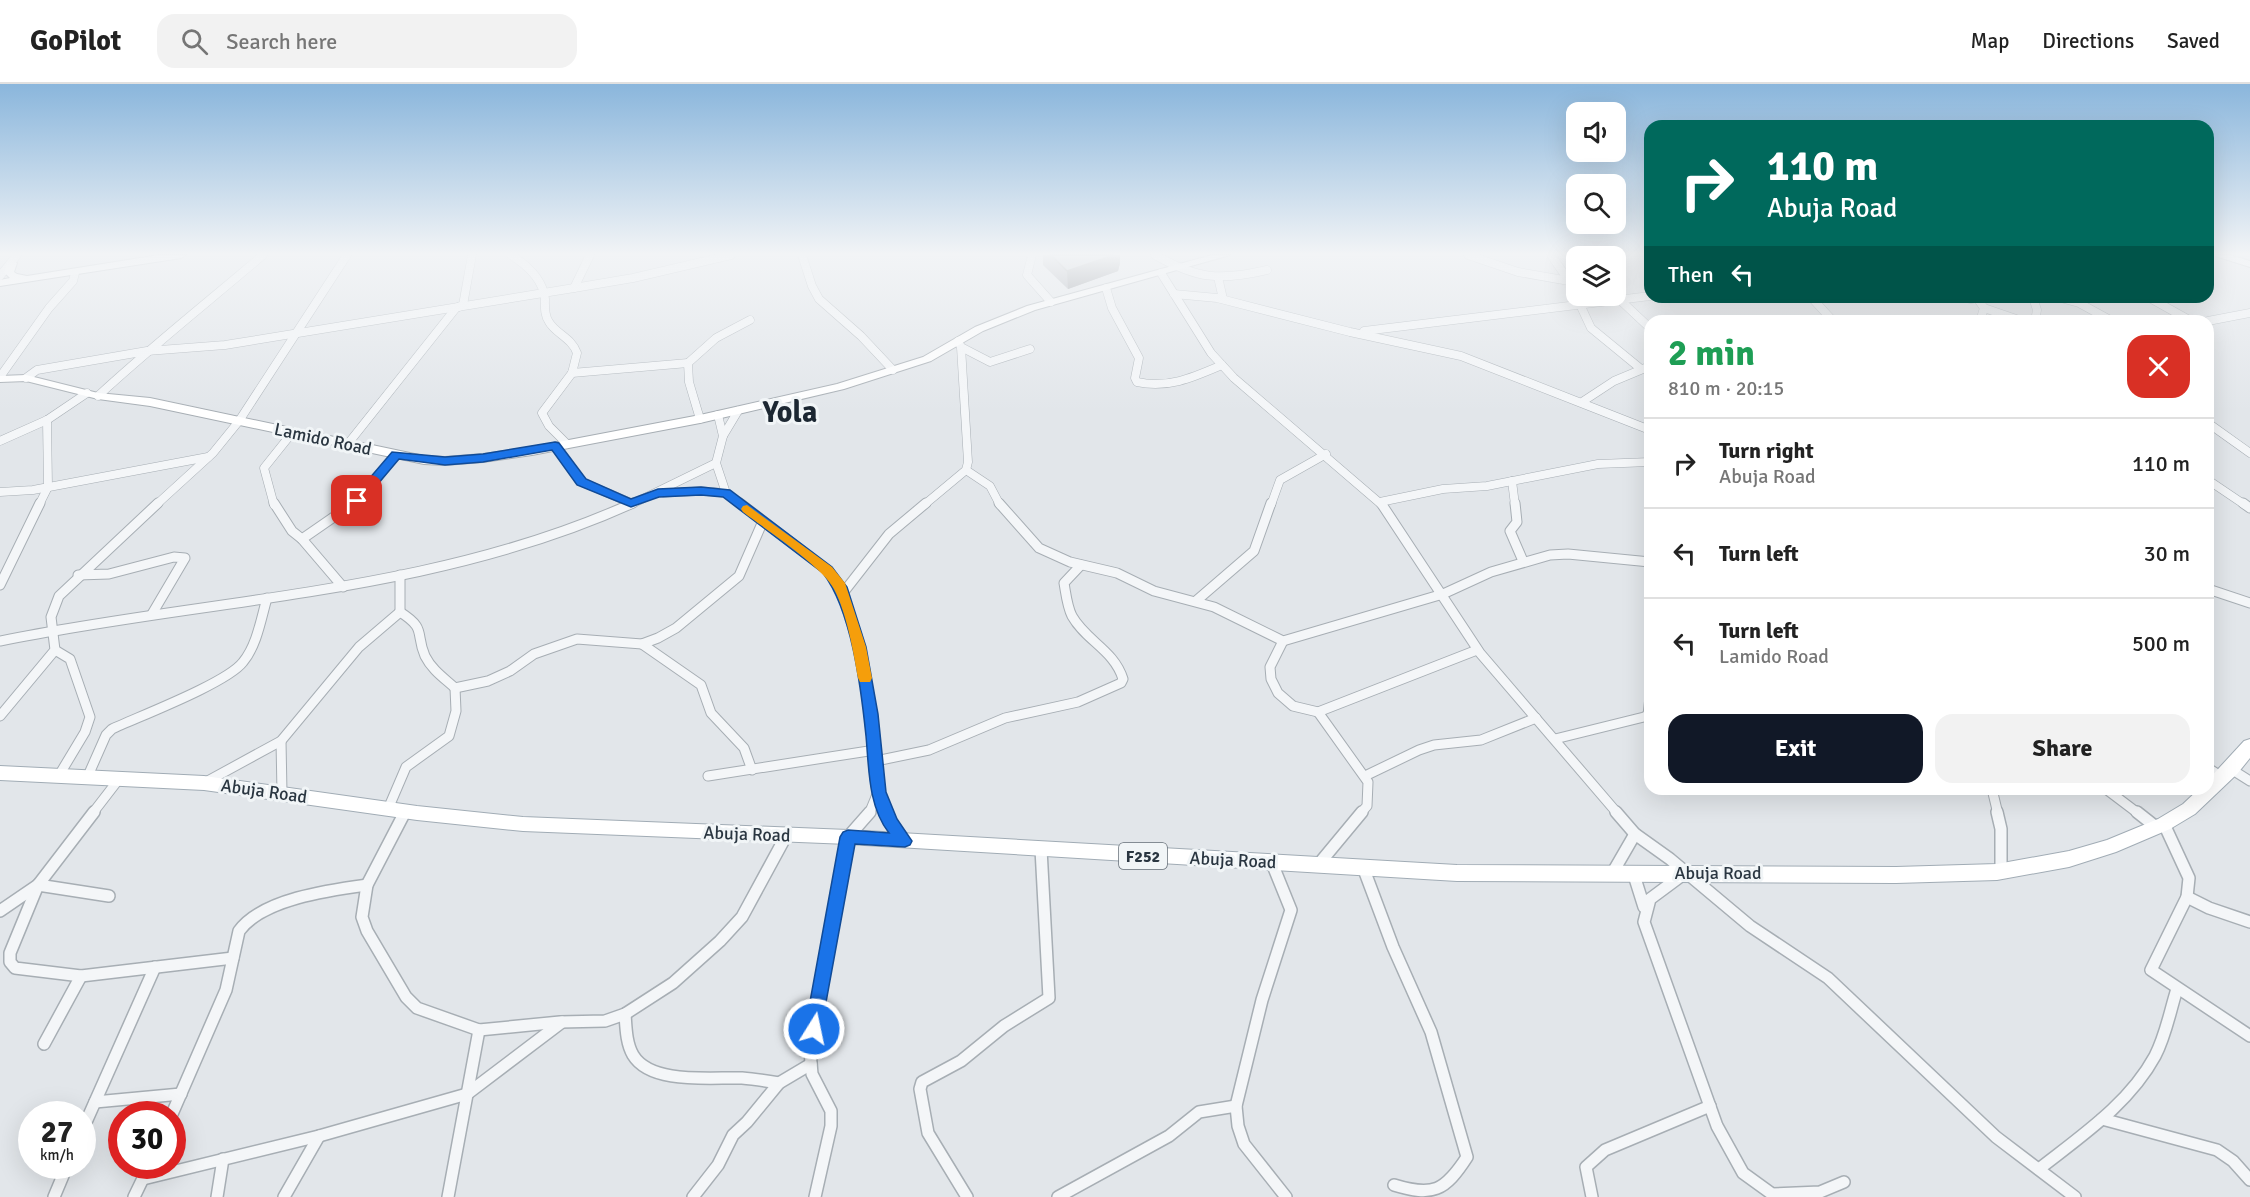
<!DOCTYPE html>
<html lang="en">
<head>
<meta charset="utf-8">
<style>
	body { margin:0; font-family:Signika,sans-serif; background:#f2f2f2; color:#222; height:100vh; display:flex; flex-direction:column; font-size:22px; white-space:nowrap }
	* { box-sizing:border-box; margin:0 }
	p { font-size:20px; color:#767676 }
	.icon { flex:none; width:33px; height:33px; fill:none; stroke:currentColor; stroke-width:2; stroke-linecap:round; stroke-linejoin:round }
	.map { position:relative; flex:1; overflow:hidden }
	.panel { position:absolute; left:1644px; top:231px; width:570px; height:480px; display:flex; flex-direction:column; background:#fff; border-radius:18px; box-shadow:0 6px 24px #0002 }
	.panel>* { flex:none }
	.hud { position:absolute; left:1644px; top:36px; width:570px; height:183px; border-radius:18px; box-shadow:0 6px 24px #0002; background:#00695c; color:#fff; overflow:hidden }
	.controls { position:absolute; left:1566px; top:18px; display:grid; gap:12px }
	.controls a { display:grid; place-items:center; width:60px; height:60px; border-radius:12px; background:#fff; box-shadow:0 6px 24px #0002; font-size:30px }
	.speed { position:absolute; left:18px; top:1017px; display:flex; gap:12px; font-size:30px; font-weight:700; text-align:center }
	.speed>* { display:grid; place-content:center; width:78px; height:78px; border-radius:50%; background:#fff; box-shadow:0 6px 24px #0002; line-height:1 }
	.speed small { font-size:15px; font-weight:400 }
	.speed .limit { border:9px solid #d22; background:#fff; color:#111 }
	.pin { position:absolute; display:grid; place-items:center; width:51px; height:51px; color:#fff; margin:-26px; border-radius:12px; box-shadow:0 3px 9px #0006 }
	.me { position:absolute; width:66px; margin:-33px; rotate:10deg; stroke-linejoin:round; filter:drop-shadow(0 0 4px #0008) }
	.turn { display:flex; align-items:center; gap:21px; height:126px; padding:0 24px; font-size:27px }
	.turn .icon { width:78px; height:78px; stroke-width:2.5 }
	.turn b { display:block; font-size:42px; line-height:51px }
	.then { display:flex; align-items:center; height:57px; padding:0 24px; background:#0003; gap:12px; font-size:22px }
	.round { display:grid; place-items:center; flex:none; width:63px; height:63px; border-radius:18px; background:#f2f2f2 }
	.headline { display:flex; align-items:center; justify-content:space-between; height:102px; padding:0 24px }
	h1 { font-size:36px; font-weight:700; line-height:45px; color:#1e9e55 }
	.cta { display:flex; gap:12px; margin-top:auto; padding:12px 24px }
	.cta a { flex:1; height:69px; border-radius:18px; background:#111827; color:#fff; font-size:24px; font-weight:700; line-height:69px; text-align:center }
	.cta a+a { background:#f2f2f2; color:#222 }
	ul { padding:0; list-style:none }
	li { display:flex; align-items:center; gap:18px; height:90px; padding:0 24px; border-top:2px solid #e0e0e0 }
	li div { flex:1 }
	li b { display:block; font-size:22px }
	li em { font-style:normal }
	header { display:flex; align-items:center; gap:36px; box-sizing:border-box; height:84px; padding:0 30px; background:#fff; border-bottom:2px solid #e0e0e0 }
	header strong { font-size:28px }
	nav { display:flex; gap:33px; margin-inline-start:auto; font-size:21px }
	.search { width:420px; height:54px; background:#f2f2f2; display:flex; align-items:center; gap:15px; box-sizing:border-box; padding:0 21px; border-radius:18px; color:#767676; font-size:22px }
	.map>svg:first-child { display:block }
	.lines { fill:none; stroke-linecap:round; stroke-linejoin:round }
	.street-far2-casing { stroke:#a7aeb4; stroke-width:9 }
	.street-far1-casing { stroke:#a7aeb4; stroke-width:11 }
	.street-casing { stroke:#a7aeb4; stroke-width:14 }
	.secondary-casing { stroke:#a7aeb4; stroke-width:2 }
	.primary-casing { stroke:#a1acb5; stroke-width:2 }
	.street-far2 { stroke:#f4f6f8; stroke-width:8 }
	.street-far1 { stroke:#f4f6f8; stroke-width:9 }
	.street { stroke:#f4f6f8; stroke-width:11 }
	.secondary { fill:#fff; fill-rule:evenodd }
	.primary { fill:#fff; fill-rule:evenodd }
	.wall { fill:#9fa5aa }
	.shaded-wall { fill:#82868b }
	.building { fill:#b9c0c6; stroke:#82868b; stroke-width:1.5 }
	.route { fill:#1a73e8; stroke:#114b97; stroke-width:1.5 }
	.slow { fill:#f59e0b }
	.labels { text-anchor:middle; stroke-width:6; stroke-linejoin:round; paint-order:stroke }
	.shield { fill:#f1f5f7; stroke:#666f78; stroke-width:1.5 }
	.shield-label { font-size:16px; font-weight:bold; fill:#2a3641 }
	.street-label { font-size:18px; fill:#2a3641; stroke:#f1f5f7 }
	.town-label { font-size:30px; font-weight:bold; fill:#1c2732; stroke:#f1f5f7 }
</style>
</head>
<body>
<header>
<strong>GoPilot</strong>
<div class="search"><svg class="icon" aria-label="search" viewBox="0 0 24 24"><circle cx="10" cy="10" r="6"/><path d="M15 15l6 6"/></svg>Search here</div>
<nav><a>Map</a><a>Directions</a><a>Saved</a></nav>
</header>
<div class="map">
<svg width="2250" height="1113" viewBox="0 0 2250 1113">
	<rect width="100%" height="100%" fill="#e2e6ea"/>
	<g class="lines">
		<defs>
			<g id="street-far2">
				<path d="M511,171C527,181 543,195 545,215C545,222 544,231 549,238C556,250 572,254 577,269L572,289L542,329L549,342L567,360"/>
				<polyline points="802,171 812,202 819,215 861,252 893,286"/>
				<polyline points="1032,171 1027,191 1051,218"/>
				<path d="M1155,171C1197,195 1220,197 1267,186"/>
				<polyline points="1468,171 1518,188 1569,197"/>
				<polyline points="1551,171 1569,197 1591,244 1641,285"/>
				<polyline points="1161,189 1211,269 1234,294 1382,421"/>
				<polyline points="0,192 17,171"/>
				<polyline points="1218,193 1223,215"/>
				<polyline points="574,204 590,171"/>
				<path d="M1106,204L1112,224L1139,274L1135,294L1137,298C1168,305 1194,293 1222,281"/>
				<polyline points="1174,210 1217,214 1350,248 1461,272 1650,346"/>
				<polyline points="1811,213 1833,237"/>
				<polyline points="1961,213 1971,215 1982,213"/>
				<polyline points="2033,213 2037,226 2035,237"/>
				<polyline points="2057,213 2079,219 2112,237"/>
				<polyline points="2148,213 2191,237"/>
				<polyline points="1977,214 1984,224 1981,234 1977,237"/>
				<polyline points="1619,215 1650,244"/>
				<polyline points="1984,224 2022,237"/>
				<polyline points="2208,237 2250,229"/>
				<polyline points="1364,247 1650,212"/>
				<polyline points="961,263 990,278 1030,265"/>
				<polyline points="572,289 688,279"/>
				<polyline points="0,293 49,224 73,197 75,189"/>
				<polyline points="26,294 37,286 147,267 225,261 574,204 633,194 731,171"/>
				<path d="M98,312C151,263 208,218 263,171"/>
				<polyline points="1582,318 1614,297 1650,282"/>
				<polyline points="700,335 689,298 688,279 716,254 750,236"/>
				<polyline points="2208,339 2250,369"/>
				<polyline points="723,352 738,327"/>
				<polyline points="0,357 47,336 87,309"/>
				<polyline points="347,361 456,224 463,221 472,171"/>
				<polyline points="555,362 582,398 631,419"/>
				<polyline points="716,379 726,409 742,421"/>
				<polyline points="966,386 990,402 1000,421"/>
				<polyline points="2208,396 2245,421"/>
				<polyline points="1512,397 1515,421"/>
				<polyline points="0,408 33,406 208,373"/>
				<polyline points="663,409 701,407 726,409"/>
				<polyline points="1380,418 1443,405 1487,402 1598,380 1650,378"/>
				<polyline points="39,421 48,403 47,336"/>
				<polyline points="156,421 213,369 239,337 347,171"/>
				<polyline points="274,421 264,384 292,349"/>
				<polyline points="353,421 396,371"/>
				<polyline points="630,421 716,379 723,352 718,331"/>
				<polyline points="924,421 966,386 968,378 961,263 958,257"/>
				<polyline points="1271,421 1280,396 1326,370"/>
			</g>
			<g id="street-far1">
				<polyline points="274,419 292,447 302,455 343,503"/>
				<polyline points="740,419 827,486 840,503 859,563 868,612 878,708 886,730"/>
				<polyline points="999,419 1039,464 1070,478 1117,489 1154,507 1214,523 1283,557 1443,510 1491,488 1550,471 1568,470 1650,478"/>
				<polyline points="1381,419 1480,569 1618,730"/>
				<polyline points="1515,419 1517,438 1510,447 1523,477"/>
				<polyline points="2243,419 2250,424"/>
				<polyline points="302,455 354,419"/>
				<polyline points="78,491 109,490 174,473 185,474 152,530"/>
				<polyline points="400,491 400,528"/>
				<polyline points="0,501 40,419"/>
				<polyline points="2208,505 2250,519"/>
				<polyline points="843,509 889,450 926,419"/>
				<polyline points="1196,517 1254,467 1271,419"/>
				<path d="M400,528C427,545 415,549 425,572C432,586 444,594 455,604"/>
				<path d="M0,557C211,514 433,510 633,419"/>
				<polyline points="1283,557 1270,583 1271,595 1278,609 1293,622 1318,628"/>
				<polyline points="642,560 701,601 711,629 744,664 752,686"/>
				<polyline points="55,566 70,575 90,633 85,648 58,693"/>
				<polyline points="455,604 488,597 510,587 534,570 577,555 642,560 658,554 676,544 739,492 763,437"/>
				<polyline points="0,632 55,566 51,533 59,512 158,419"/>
				<polyline points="1555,655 1644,633 1648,631 1650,613"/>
				<polyline points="281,657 282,709"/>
				<path d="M876,677L929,666L1005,634L1078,618L1121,599L1123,595C1114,566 1086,557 1072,532C1067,522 1066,510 1064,499L1081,481"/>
				<polyline points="2208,684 2222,693"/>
				<polyline points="2231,685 2250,697"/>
				<polyline points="708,692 875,666"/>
				<polyline points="1365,692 1419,666 1434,661 1481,656 1536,634"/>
				<path d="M87,694L106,651L112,645C140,632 227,599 243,578C257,561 261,535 267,514"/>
				<polyline points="204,699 281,657 359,563 400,528"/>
				<polyline points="1992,705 1998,730"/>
				<polyline points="2106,705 2139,730"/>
				<polyline points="388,725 406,683 449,652 456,627 455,604"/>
				<polyline points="92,730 119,695"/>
				<polyline points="404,730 406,727"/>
				<polyline points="869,730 878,708"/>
				<polyline points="1360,730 1367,722 1368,698 1318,628 1477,566"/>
			</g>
			<g id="street">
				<polyline points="405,728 367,801 362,833 367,847 406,913 417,924 479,946 560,938 605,937 625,930 673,899 720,857 742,833 786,752"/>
				<polyline points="886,728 890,739 905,757"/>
				<polyline points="1616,728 1635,750 1670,775 1750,842 1828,894 1996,1053 2075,1113"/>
				<polyline points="1997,728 2001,745 2001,788"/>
				<polyline points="2137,728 2156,743"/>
				<polyline points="2164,740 2189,794 2187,813 2151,886 2250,952"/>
				<polyline points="1272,779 1291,826 1262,916 1236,1022 1238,1042 1244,1060 1286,1113"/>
				<polyline points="1318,781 1362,728"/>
				<path d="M1363,783L1393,863L1431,948L1467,1073C1445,1107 1433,1113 1394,1101"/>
				<polyline points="1613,788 1635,750"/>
				<polyline points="1633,788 1644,823"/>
				<polyline points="1681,792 1650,815 1644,838 1717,1042 1743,1089 1772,1110 1820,1108 1844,1098"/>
				<polyline points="109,812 38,801 10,869 10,878 15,884 81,892 233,874"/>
				<polyline points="2187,813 2209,824 2250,838"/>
				<polyline points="0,827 38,801 94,728"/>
				<path d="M625,930C626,943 626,959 633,971C651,1001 712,993 742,994C755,995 767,997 779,999"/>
				<polyline points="44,960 81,892"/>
				<polyline points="95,1018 181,1010"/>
				<path d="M172,1030L226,906L239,847C262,815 330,806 367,801"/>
				<polyline points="2102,1035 2217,1066 2233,1077 2250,1096"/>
				<polyline points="82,1047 155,883"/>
				<path d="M2039,1085C2081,1052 2129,1020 2155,972C2166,951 2170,927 2177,905"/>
				<polyline points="143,1095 319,1052 467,1010 562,938"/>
				<polyline points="54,1113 67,1082"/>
				<polyline points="134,1113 149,1082"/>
				<polyline points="217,1113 223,1075"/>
				<polyline points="284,1113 319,1052"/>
				<polyline points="448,1113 479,946"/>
				<polyline points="693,1113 718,1081 733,1051 747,1038 779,999 811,980"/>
				<polyline points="815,1113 831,1042 831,1027 812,990 810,967 848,753 870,728"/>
				<polyline points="967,1113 928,1049 920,1005 922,998 961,977 1004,942 1049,914 1041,765"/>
				<polyline points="1058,1113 1169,1052 1199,1028 1236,1022"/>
				<polyline points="1592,1113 1586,1083 1605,1066 1710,1022"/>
			</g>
			<g id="secondary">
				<polygon points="159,171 186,171 181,174 0,202 0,196 10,194 4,188 7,179 12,176 17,179 14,188 17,190 27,192"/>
				<polygon points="1212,171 1230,171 1035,226 983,247 931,277 844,305 700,339 532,371 483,378 445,381 424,380 150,322 98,315 26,297 0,298 0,292 26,291 98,309 150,314 424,372 445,373 483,370 532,363 700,331 837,300 923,273 975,243 1027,222"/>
				<polygon points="2212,171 2230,171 2250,177 2250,183"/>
			</g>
			<polygon id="primary" points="2250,655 2250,674 2237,690 2195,730 2170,745 2116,768 2069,783 1997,796 1896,799 1457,797 848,760 523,747 417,736 204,706 0,696 0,682 204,692 417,722 523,733 848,746 1457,781 1896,783 1997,780 2069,767 2107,756 2158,735 2183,720 2199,705 2208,705 2208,696 2244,657"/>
		</defs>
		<use href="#street-far2" class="street-far2-casing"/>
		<use href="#street-far1" class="street-far1-casing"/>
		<use href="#street" class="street-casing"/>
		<use href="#secondary" class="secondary-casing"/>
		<use href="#primary" class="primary-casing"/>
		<use href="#street-far2" class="street-far2"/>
		<use href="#street-far1" class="street-far1"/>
		<use href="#street" class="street"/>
		<use href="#secondary" class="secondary"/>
		<use href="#primary" class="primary"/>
	</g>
	<polygon class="wall" points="1043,171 1120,171 1120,179 1118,187 1068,205 1043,181"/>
	<polygon class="shaded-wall" points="1114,171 1120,171 1120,179 1118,187 1068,205 1067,187"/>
	<polygon class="building" points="1051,171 1114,171 1067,187"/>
	<linearGradient id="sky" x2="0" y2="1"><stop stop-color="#8ab6dc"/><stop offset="0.52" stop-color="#f2f4f6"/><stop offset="1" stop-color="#f2f4f6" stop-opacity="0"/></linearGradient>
	<rect width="2250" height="327" fill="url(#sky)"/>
	<path class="route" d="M555,358L559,359L586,395L631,415L658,405L701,403L730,406L832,483L847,503L866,563L878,630L886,708L897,735L912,757L910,761L905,763L855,760L820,951L814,954L808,951L805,945L840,753L843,748L848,746L889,749C868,722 869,684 866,652C861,604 852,527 823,489L723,413L701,411L659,413L631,423L577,401L552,366L483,378L445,381L399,375L361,420L357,421L350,417L392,368L445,373L483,370Z"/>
	<path class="slow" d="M747,421L832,483L845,499L866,563L872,594L870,598H860L858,594C853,566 847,530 834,505C824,484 764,444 743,428L741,425L743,422Z"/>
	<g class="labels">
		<rect class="shield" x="1119" y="759" width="48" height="26" rx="4.5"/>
		<g class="shield-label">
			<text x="1143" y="778">F252</text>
		</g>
		<g class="street-label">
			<text transform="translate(323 355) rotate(12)" y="6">Lamido Road</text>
			<text transform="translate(264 707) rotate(8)" y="6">Abuja Road</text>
			<text transform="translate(747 750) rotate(2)" y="6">Abuja Road</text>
			<text transform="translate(1233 776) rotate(3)" y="6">Abuja Road</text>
			<text x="1718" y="795">Abuja Road</text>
		</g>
		<g class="town-label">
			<text x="790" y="338">Yola</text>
		</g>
	</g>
</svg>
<div class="controls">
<a><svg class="icon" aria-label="sound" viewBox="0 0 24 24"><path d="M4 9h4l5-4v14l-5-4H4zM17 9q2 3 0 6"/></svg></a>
<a><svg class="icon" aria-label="search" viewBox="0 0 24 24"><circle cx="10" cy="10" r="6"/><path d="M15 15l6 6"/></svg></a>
<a><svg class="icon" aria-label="layers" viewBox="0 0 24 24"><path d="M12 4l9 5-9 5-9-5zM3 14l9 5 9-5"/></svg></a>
</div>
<div class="speed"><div>27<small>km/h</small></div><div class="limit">30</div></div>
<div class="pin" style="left:357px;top:417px;background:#d93025"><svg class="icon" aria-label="arrive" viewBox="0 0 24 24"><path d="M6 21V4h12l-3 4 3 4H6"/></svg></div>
<svg class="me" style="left:814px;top:945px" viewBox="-20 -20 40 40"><circle r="17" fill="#1a73e8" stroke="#fff" stroke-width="3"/><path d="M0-11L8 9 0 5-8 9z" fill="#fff"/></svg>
<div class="hud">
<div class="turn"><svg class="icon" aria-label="right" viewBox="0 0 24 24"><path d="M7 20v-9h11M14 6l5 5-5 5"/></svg><div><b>110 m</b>Abuja Road</div></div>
<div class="then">Then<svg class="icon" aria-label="left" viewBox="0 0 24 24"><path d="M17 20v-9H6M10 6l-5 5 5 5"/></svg></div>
</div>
<section class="panel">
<div class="headline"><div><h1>2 min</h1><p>810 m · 20:15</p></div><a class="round" style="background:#d93025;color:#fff"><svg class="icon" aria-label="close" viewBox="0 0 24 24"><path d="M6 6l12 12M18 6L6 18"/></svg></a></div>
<ul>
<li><svg class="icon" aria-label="right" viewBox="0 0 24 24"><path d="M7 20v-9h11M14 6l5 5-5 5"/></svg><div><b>Turn right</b><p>Abuja Road</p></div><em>110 m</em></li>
<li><svg class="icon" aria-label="left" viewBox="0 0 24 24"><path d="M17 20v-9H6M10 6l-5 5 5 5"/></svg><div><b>Turn left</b></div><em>30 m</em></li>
<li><svg class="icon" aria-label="left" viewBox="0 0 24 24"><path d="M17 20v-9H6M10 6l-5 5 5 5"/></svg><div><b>Turn left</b><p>Lamido Road</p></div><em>500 m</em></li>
</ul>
<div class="cta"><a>Exit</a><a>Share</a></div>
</section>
</div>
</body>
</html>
